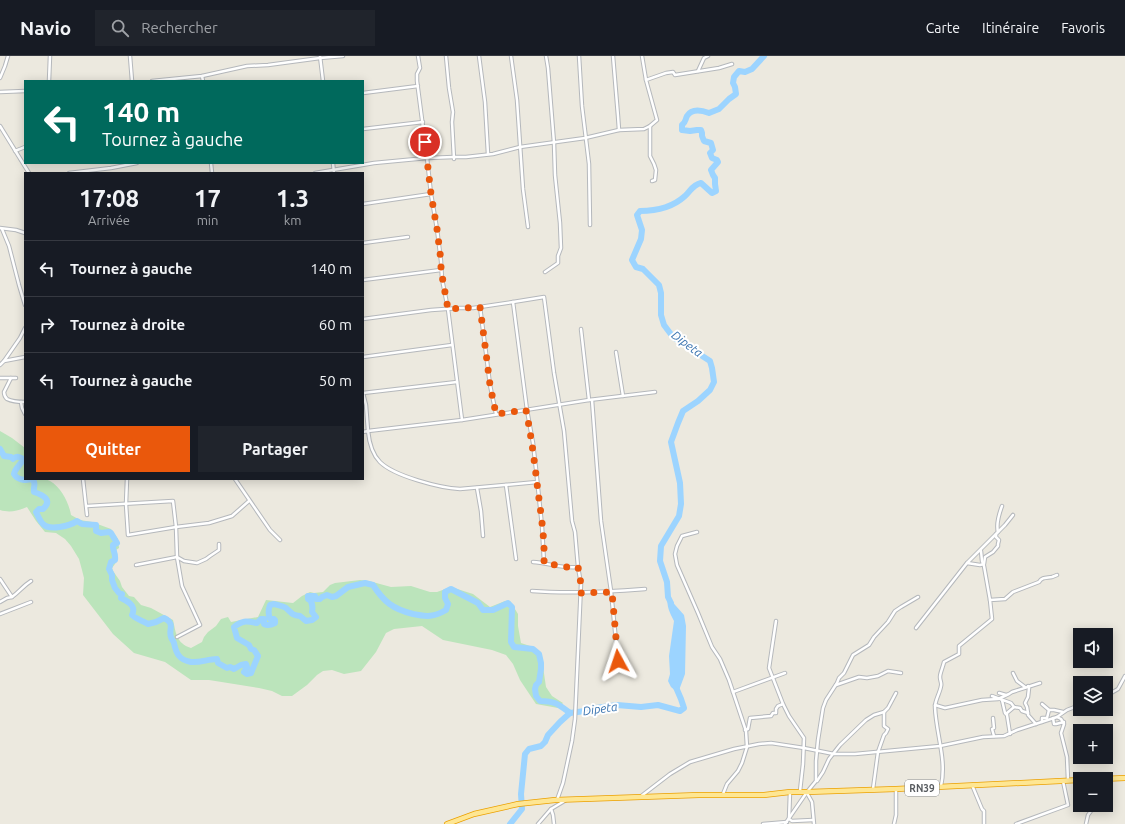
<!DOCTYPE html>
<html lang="fr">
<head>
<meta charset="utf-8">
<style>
	body { margin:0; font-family:Ubuntu,sans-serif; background:#20242c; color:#f1f3f6; height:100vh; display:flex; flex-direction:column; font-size:15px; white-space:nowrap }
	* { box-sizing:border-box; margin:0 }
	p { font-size:13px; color:#9ea1a6 }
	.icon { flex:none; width:22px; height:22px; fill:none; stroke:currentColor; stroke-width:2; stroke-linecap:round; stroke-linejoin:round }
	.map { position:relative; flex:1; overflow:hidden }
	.drawer { position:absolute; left:24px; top:116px; width:340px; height:308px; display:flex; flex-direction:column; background:#171b24; border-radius:0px; box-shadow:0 2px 10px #0003 }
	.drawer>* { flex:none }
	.hud { position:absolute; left:24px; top:24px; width:340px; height:84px; border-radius:0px; box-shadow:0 2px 10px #0003; background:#00695c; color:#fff; overflow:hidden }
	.controls { position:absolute; left:1073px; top:572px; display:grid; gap:8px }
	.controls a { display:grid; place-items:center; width:40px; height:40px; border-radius:0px; background:#171b24; box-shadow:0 2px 10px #0003; font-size:20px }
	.pin { position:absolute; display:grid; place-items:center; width:34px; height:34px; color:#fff; margin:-17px; border:2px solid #fff; border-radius:50%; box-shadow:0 1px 4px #0007 }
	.me { position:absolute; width:44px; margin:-22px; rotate:355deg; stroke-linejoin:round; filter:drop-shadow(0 0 3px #0008) }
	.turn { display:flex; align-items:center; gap:14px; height:84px; padding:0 12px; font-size:18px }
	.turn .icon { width:52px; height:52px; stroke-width:2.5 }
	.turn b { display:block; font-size:28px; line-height:34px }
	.eta { display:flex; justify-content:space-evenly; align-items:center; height:68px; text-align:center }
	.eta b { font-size:24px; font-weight:700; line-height:28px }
	.action { display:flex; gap:8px; margin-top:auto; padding:8px 12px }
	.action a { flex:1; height:46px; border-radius:0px; background:#ea580c; color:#fff; font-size:16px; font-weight:700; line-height:46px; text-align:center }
	.action a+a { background:#20242c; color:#f1f3f6 }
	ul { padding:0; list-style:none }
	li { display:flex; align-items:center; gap:12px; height:56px; padding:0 12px; border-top:1px solid #363941 }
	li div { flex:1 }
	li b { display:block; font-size:15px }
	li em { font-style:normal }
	header { display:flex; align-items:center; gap:24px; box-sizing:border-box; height:56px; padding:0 20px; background:#171b24; border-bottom:1px solid #363941 }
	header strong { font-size:19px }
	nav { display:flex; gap:22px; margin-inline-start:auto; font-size:14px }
	.search { width:280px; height:36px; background:#20242c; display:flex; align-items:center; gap:10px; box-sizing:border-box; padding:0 14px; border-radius:0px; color:#9ea1a6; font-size:15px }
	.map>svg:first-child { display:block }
	.green { fill:#bbe4bb }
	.water { fill:#9cd4ff }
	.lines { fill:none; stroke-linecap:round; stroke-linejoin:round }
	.river { stroke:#9cd4ff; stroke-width:6 }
	.minor-casing { stroke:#b5b8bc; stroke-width:4.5 }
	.trunk-casing { stroke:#eba000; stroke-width:6 }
	.minor { stroke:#fff; stroke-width:2.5 }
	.trunk { stroke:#fee693; stroke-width:4.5 }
	.route { stroke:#ea580c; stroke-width:7; stroke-dasharray:0 12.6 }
	.labels { text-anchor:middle; stroke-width:4; stroke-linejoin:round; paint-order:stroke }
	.shield { fill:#fff; stroke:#8a8d90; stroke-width:1 }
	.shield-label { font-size:10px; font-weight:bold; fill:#585c60 }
	.water-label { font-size:12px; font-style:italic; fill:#3a74b0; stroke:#fff }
</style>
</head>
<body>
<header>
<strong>Navio</strong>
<div class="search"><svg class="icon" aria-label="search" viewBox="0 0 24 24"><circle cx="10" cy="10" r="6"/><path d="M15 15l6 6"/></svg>Rechercher</div>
<nav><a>Carte</a><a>Itinéraire</a><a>Favoris</a></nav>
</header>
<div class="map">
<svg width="1125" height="768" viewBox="0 0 1125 768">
	<rect width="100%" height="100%" fill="#ece9df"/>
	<path class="green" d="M0,375L12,382L25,392V423C32,423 43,421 50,425C61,431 69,447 71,459L80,464L92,466L111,473L118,483L119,492L116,494C119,501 117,506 112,512L113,515L120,525L122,531L129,540L134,541L141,549L151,552L173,564C176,577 176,587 191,592L202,586L204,581L208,576L216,570L221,563L228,561L231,566L258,561L266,544L293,547L302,540L310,536L314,537L323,536L330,529L335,527L360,524L369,525L391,531L411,530L430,536H437L451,531L473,538L490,551L505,545H510L518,558V570L521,587L533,591L541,597L546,631L552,640L563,647L558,652L536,648L520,624L513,608L506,599L492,594L443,584L422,570L394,573L386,577L376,596L361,615L344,618L332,614L323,615L317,619L307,629L292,640H282L272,635L259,632L209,624H191L165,606L134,597L113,578L83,539L84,522L82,514L79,503L71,490L65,483L56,477L45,476L36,465L27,451C17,455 10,457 0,454Z"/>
	<path class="water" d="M668,541L684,559L686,570L685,618L678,637L671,631L668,625L670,618L669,600L674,565C670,557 666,550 668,541Z"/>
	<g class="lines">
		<g class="river">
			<path d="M0,393L4,400L11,401L13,403C17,399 19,401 23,403C21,409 15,412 14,418C17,424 26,425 32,423C37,427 33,430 34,436C43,439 53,444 43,453H39L36,456C38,460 40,465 43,468C49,475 70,470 77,465L82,468L96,469V475L101,477L109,476L111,477L117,487L113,489C112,493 116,497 115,504L111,506L109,513L112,519V524L115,532L119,537L122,538L121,542C125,544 132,547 133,552C134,555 133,557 132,559C137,564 142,564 148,568L156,566L164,562C176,568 168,573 171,581C171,583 173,584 174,587C176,597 179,604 191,606C200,607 208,603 217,603L218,607L227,612L230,611L234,613L241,609L246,608L247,611L244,616L247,618L251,617L258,600L254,594L251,593L249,589L237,582L234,571C243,564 246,565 257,567L261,563H264V568C268,570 271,569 275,567V564L274,563H270C268,558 268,554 270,549L274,548C277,549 283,550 286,552C292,557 291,559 300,560L306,565L312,564L316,561L312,556C313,551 313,548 310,544L308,543V540H315L316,543H320L322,541L327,539L332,541L336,540L348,531L365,527L373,529C384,546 393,553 413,558C427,561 434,561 446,554L448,548L445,542V536L451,533L478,547L483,554H493L508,547L512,551L511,586L514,591L533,593L539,598L541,607V613L539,626L536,629L535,633L536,640L540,645C555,645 558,648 570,657L585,655L596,652L617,649L641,651L658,649L680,655L684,652L681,643L675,629"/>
			<path d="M671,547L668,541L667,526L660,505L661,490L679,460L681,448L680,427L671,386L678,367L683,355L698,345L710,334L714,326L712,312L710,305L673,281L664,269L661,259V237L659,229L643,213L636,211L632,204L641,183L642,174L637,159L640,155C656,155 673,151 685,140C691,135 692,129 701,127L712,137L716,135L715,128V122L713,119L711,114L718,106L717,104L712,102L710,97L713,94L711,87L704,85L702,80V77L701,74H697L690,75L682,74V69C686,66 685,64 687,60C692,52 701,54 709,57L719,53L729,43L736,38L735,31L733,27L734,21L739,15L745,16L752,13L764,0"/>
			<polyline points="510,768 522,753 521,738 525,698 529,693 541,690 545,686 548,679 560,666 570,657"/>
		</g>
		<defs>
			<g id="minor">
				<polyline points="130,0 132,25"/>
				<polyline points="320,0 323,25"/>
				<polyline points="446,0 449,32 453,56 452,66 454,103"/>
				<polyline points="479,0 485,46 488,98"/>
				<polyline points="511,0 517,44 523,133 528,171"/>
				<polyline points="579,0 582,50 589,108 590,169"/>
				<polyline points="613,0 618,60 619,74"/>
				<polyline points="642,0 646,24"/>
				<polyline points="698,15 704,2 708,0"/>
				<polyline points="202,20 203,25"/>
				<polyline points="0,22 5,10 8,0"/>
				<polyline points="49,25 50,0"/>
				<polyline points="152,25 202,20 247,10 268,9 320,2 343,0"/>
				<polyline points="0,36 25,35"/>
				<polyline points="363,37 418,30"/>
				<polyline points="0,70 29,117"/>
				<polyline points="650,70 650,100 654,108 656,114 655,124 652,125"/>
				<polyline points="363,73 423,66"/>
				<polyline points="15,95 25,91"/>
				<polyline points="211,107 212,117"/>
				<polyline points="333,107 334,117"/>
				<polyline points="69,117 111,112 137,107"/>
				<polyline points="315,117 374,107 427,102 417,25 417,18 420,12 418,0"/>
				<polyline points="363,148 431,138"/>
				<polyline points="0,172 16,174 25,177"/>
				<polyline points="2,173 9,190 19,229 25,249"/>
				<polyline points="363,187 408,181"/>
				<polyline points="545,216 558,207 558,200 561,192 560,167 555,119 554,87 548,12 546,0"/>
				<polyline points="363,224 441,214"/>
				<polyline points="513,246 544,241 554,317 564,375 572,465 575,476 578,511"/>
				<polyline points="480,251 486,297 490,329 496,358"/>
				<polyline points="363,263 431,254 460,252 473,252 513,246 527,354 533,387 536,413 542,470 544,507"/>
				<polyline points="581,273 589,344"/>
				<polyline points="616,296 623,340"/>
				<polyline points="363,301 452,289"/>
				<polyline points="4,305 20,282 25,272"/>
				<polyline points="0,309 4,305 25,301"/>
				<polyline points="0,322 16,322"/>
				<path d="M11,322L4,336C4,338 5,341 7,343C11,345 20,346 25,346"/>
				<polyline points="363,337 366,349 368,375 462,364 589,344 655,336"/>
				<polyline points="363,337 457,326"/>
				<polyline points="592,344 601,465 611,535 618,605"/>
				<polyline points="21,346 22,352 25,358"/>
				<polyline points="462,364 448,253 442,223 441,205 437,173 431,138 427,102 454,101 466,101 493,98 520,91 585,82 619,74 644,73 650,70 657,64 646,24 666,17 673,16 675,19 719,12 732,8"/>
				<path d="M363,376L368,375C369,385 372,398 380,406C394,420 440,432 460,433L537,426"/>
				<polyline points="83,423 87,459"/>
				<polyline points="127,423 126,448 128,479 176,471 209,467 232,460 249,445"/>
				<polyline points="235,423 270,474 280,484"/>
				<polyline points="506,429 516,503"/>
				<polyline points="477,432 481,455 483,480"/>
				<polyline points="87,450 173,445 176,471 177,501 182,530 200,569 177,581"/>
				<polyline points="697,476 682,480 677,490 675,498 677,509 698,557 712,591 720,603 729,624 746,675 747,691 742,707 738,715 727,728 723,738"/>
				<path d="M998,476C996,468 999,458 1002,450"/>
				<polyline points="981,495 982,505 984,510 990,544"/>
				<path d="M533,506C548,507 563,513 578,511L581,528L575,663L572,685L563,727L557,744"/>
				<polyline points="967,507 980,509 984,508 985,501 993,496 998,490 998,488 999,484 996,481 996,478"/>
				<polyline points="136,509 177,501 184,505 197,507 206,503 210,500 219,494 219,488"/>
				<path d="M0,523L12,541C20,535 23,530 31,525"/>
				<path d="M532,535C570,538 607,536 645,533"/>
				<polyline points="0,546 7,542 12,541"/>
				<polyline points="0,558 31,546"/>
				<polyline points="776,565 769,612 783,648 789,660 804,682 803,708 800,735"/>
				<polyline points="916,572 967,507 1005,469 1013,459"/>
				<polyline points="1013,617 1017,625 1025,631"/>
				<polyline points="836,629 859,621 867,622 878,620 888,615 901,617"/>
				<polyline points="1028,630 1029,632 1028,641 1025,647 1027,651 1028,657"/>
				<polyline points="733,636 785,617"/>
				<polyline points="999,637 1006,639"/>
				<polyline points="992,640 1011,647 1014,651 1020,652 1022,655 1028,657 1028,659 1036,668"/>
				<polyline points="1106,640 1118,633 1125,620"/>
				<polyline points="1002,644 1005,657 1007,659 1010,678"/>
				<polyline points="1042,648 1049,654 1054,654 1063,656"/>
				<polyline points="935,649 945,652 982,644 998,643 1009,638 1012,636 1040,627"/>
				<polyline points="1007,658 1007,657 1014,651"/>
				<polyline points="1057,661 1061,663 1064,668 1061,677 1067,701 1068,724"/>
				<polyline points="993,662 994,672 992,673 994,680"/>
				<polyline points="1053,662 1054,668 1056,668 1064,666"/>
				<polyline points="1042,666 1042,662 1047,662 1049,654"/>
				<polyline points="745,674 748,673 750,662 771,660 773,657 776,657 776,653 778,650 783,648"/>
				<polyline points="817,725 823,716 829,703 840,689 866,664 874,659 884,656"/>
				<polyline points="972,729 982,753 984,755 984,768"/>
				<path d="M941,730C947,704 936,678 935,651C935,644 940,637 941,630C942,627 940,625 940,621C940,617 943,611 944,606L959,598V590L992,563L990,544L1005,543L1013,536L1039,526C1042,521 1046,522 1052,521C1052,521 1057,519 1057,519"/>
				<polyline points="873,733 878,696 884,679 886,677 888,673 884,670 884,656 888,652 896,637"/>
				<polyline points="790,736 789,763 792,765 813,764"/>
				<polyline points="807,737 812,746 814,768"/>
				<polyline points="640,741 670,718 690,706 734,693 759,688 771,687 804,692 834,698 855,698 940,690 983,681 1004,680 1017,674 1057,661 1067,654 1080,649"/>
				<polyline points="551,753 553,759 554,768"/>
				<polyline points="538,768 551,753 566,744"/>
				<polyline points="763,768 787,766"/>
				<polyline points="785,768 807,736 816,725 816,705 818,684 823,652 826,644 837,627 839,622 844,617 853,599 869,589 874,581 888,566 895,555 901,551 918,541"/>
				<polyline points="894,768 896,759 896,733"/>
				<polyline points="1016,768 1068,749 1063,725"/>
				<polyline points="1086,768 1088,759 1094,751"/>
			</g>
			<g id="trunk">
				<polyline points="1102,723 1125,722"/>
				<polyline points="447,768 474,758 518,748 555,744 699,739 764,739 790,736 807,736 896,733 1080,724"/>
			</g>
		</defs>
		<use href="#minor" class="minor-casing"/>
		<use href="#trunk" class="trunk-casing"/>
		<use href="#minor" class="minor"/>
		<use href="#trunk" class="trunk"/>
	</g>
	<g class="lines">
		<path class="route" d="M425,86L431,138L437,173L441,205V214L448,253L480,251L486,297L490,329L496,358L526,354C531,379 534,402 537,427C540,453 545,480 544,507L566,511H578L581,528V537L612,536L618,605"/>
	</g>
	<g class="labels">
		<rect class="shield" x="905" y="724" width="34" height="16" rx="3"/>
		<g class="shield-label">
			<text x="922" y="736">RN39</text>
		</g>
		<g class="water-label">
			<text transform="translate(687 288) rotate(37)" y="4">Dipeta</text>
			<text transform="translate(600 653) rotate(-8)" y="4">Dipeta</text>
		</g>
	</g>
</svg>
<div class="controls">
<a><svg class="icon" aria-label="sound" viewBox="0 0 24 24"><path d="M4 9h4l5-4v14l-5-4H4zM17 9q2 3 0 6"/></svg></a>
<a><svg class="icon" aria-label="layers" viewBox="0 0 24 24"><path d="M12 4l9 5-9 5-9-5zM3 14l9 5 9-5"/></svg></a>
<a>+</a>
<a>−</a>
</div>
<div class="pin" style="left:425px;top:86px;background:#d93025"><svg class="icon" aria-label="arrive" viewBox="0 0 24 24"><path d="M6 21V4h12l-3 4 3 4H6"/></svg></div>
<svg class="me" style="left:618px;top:605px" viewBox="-20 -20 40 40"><path d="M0-17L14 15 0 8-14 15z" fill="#ea580c" stroke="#fff" stroke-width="4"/></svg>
<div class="hud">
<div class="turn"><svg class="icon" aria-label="left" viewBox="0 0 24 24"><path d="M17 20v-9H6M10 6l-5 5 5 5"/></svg><div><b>140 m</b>Tournez à gauche</div></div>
</div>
<section class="drawer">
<div class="eta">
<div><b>17:08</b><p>Arrivée</p></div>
<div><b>17</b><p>min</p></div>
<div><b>1.3</b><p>km</p></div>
</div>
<ul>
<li><svg class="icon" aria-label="left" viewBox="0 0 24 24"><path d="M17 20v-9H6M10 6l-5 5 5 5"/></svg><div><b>Tournez à gauche</b></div><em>140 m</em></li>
<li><svg class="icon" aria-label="right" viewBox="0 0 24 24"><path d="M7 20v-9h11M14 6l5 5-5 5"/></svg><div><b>Tournez à droite</b></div><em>60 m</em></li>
<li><svg class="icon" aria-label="left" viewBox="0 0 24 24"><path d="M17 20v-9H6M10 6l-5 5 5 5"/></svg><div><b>Tournez à gauche</b></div><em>50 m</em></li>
</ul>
<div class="action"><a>Quitter</a><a>Partager</a></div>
</section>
</div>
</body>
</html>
